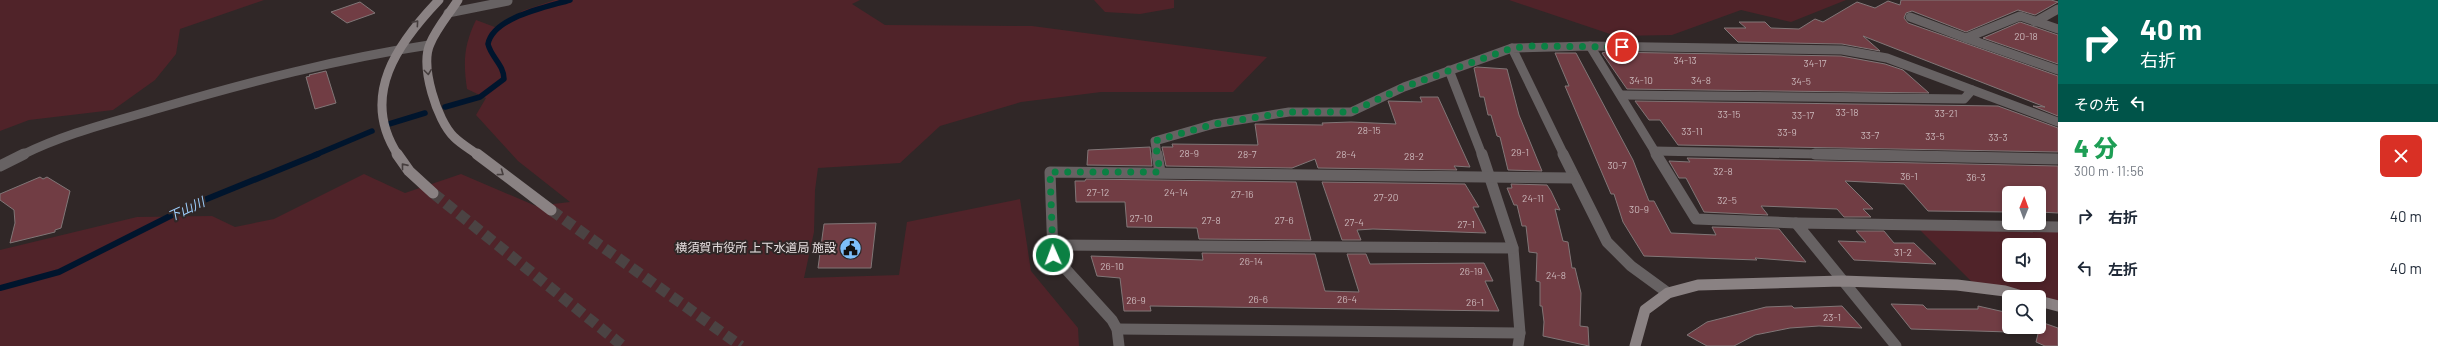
<!DOCTYPE html>
<html lang="ja">
<head>
<meta charset="utf-8">
<style>
	body { margin:0; font-family:Barlow,"Noto Sans JP",sans-serif; background:#f6f6f7; color:#1f2937; height:100vh; display:flex; flex-direction:column; font-size:15px; white-space:nowrap }
	* { box-sizing:border-box; margin:0 }
	p { font-size:13px; color:#747a83 }
	.icon { flex:none; width:22px; height:22px; fill:none; stroke:currentColor; stroke-width:2; stroke-linecap:round; stroke-linejoin:round }
	.map { position:relative; flex:1; overflow:hidden }
	.panel { display:flex; flex-direction:column; background:#fff; width:380px }
	.panel>* { flex:none }
	.hud { background:#00695c; color:#fff; overflow:hidden }
	.needle { width:26px; rotate:1deg }
	.buttons { position:absolute; left:2002px; top:186px; display:grid; gap:8px }
	.buttons a { display:grid; place-items:center; width:44px; height:44px; border-radius:6px; background:#fff; box-shadow:0 2px 6px #0003; font-size:20px }
	.pin { position:absolute; display:grid; place-items:center; width:34px; height:34px; color:#fff; margin:-17px; border:2px solid #fff; border-radius:50%; box-shadow:0 1px 4px #0007 }
	.me { position:absolute; width:44px; margin:-22px; rotate:358deg; stroke-linejoin:round; filter:drop-shadow(0 0 3px #0008) }
	.turn { display:flex; align-items:center; gap:14px; height:84px; padding:0 16px; font-size:18px }
	.turn .icon { width:52px; height:52px; stroke-width:2.5 }
	.turn b { display:block; font-size:28px; line-height:34px }
	.then { display:flex; align-items:center; height:38px; padding:0 16px; background:#0003; gap:8px; font-size:15px }
	.round { display:grid; place-items:center; flex:none; width:42px; height:42px; border-radius:6px; background:#f6f6f7 }
	.headline { display:flex; align-items:center; justify-content:space-between; height:68px; padding:0 16px }
	h1 { font-size:24px; font-weight:800; line-height:30px; color:#1e9e55 }
	ul { padding:0; list-style:none }
	li { display:flex; align-items:center; gap:12px; height:52px; padding:0 16px }
	li div { flex:1 }
	li b { display:block; font-size:15px }
	li em { font-style:normal }
	main { display:flex; flex:1; min-height:0 }
	.map>svg:first-child { display:block }
	.green { fill:#502329; fill-rule:evenodd }
	.lines { fill:none; stroke-linecap:round; stroke-linejoin:round }
	.stream-far1 { stroke:#00152d; stroke-width:5.5 }
	.stream { stroke:#00152d; stroke-width:6 }
	.building { fill:#713d44; stroke:#817677 }
	.secondary-tunnel { stroke:#4b4343; stroke-width:11; stroke-dasharray:11 5.5; stroke-linecap:butt }
	.lane { stroke:#676263; stroke-width:9 }
	.street-far1 { stroke:#676263; stroke-width:9 }
	.street { stroke:#676263; stroke-width:11 }
	.secondary-far1 { stroke:#8a8283; stroke-width:9 }
	.secondary { stroke:#8a8283; stroke-width:11 }
	.oneway { stroke:#463e3e }
	.route { stroke:#0b8043; stroke-width:7; stroke-dasharray:0 12.6 }
	.labels { text-anchor:middle; stroke-width:4; stroke-linejoin:round; paint-order:stroke }
	.number-label { font-size:10px; fill:#cab7ba }
	.poi-label { font-size:12px; fill:#e7e0e1; stroke:#302727; text-anchor:end }
	.water-label { font-size:13px; font-style:italic; fill:#9dcefc; stroke:#302727 }
</style>
</head>
<body>
<main>
<div class="map">
<svg width="2058" height="346" viewBox="0 0 2058 346">
	<rect width="100%" height="100%" fill="#302727"/>
	<g class="green">
		<polygon points="0,0 264,0 180,29 176,54 155,80 113,110 29,120 0,131"/>
		<path d="M555,0H860L852,4L885,25L1032,26L1267,57L1233,92H1101L1021,102L940,126L900,163L818,168L815,190L814,232L804,278L899,275L907,222L1020,199L1031,271L1078,328L1079,346H0V250L137,217L212,216L235,227L274,219L364,174L405,193L461,174L536,206L570,202L518,161L476,115L486,98L467,89C463,61 464,45 476,20L500,29L522,11Z"/>
		<polygon points="1094,0 1174,0 1174,8 1140,14 1105,12"/>
		<polygon points="1509,0 1846,0 1791,22 1741,10 1672,35 1616,36"/>
		<path d="M1915,225L2058,227V306L2039,297H2025L1978,288ZM2009,245H2039V275H2009Z"/>
	</g>
	<g class="lines">
		<g class="stream-far1">
			<path d="M445,107L480,97L504,79C504,65 491,57 488,44C493,17 547,7 570,0"/>
			<polyline points="389,124 425,113"/>
			<polyline points="315,155 372,131"/>
		</g>
		<polyline class="stream" points="0,288 59,272 192,205 318,154"/>
	</g>
	<g class="building">
		<polygon points="1901,0 2051,0 2058,2 2035,15 2018,10 1966,32 1912,11 1906,13 1904,18 1908,23 2058,76 2058,116 2033,106 2045,107 1863,36 1880,51 1842,44 1738,42 1724,28 1746,28 1739,22 1765,22 1771,28 1799,29 1815,19 1823,22 1857,2 1875,8 1888,1 1900,5"/>
		<polygon points="360,2 375,13 347,23 331,12"/>
		<polygon points="2020,22 2058,35 2058,64 1983,38"/>
		<polygon points="1606,52 1841,56 1885,64 1903,70 1929,93 1627,89 1602,53"/>
		<polygon points="1555,53 1576,53 1633,160 1649,201 1654,201 1671,233 1716,235 1712,227 1779,229 1806,262 1755,258 1757,260 1644,256 1623,222 1614,194 1611,194 1565,86 1569,86"/>
		<polygon points="1477,67 1507,69 1519,115 1542,171 1508,170 1500,137 1497,136 1491,115 1488,115 1484,97 1480,97 1474,68"/>
		<polygon points="326,71 336,103 315,109 306,77 310,76 309,75"/>
		<polygon points="1420,97 1438,97 1470,167 1454,166 1457,170 1318,168 1315,159 1292,168 1166,166 1162,147 1173,147 1172,144 1258,145 1255,124 1323,125 1322,123 1351,122 1396,124 1388,101 1422,102"/>
		<polygon points="1635,101 1998,106 2058,128 2058,152 1678,145 1660,120 1649,120"/>
		<polygon points="1150,147 1152,166 1087,165 1088,150"/>
		<polygon points="1687,158 2058,166 2058,213 2039,212 2039,193 2009,193 2009,212 1928,211 1904,184 1845,181 1873,209 1863,209 1871,217 1844,217 1837,209 1761,206 1768,215 1704,212 1686,178 1679,178 1669,161 1690,162"/>
		<polygon points="40,177 43,179 47,177 70,191 61,228 55,230 55,232 10,243 15,223 14,210 0,200 0,194"/>
		<polygon points="1086,179 1296,182 1311,240 1199,239 1197,228 1127,227 1125,202 1076,202 1075,181 1085,181"/>
		<polygon points="1322,182 1465,184 1479,207 1473,207 1486,233 1373,229 1357,230 1361,240 1342,240"/>
		<polygon points="1511,184 1547,185 1551,191 1560,210 1555,209 1563,241 1568,242 1572,268 1575,268 1581,293 1580,326 1588,327 1589,346 1543,336 1544,322 1542,306 1540,306 1540,282 1536,281 1537,253 1529,252 1526,226 1522,226 1517,205 1514,205 1507,188 1512,188"/>
		<polygon points="876,223 871,268 818,268 824,224"/>
		<polygon points="1856,231 1884,231 1894,243 1914,243 1936,264 1854,260 1838,241 1866,242"/>
		<polygon points="1202,253 1315,254 1325,291 1359,292 1347,254 1366,254 1370,264 1484,263 1493,281 1485,281 1499,311 1150,306 1151,311 1124,311 1120,278 1097,276 1091,256 1203,260"/>
		<polygon points="1891,304 1923,305 1927,309 1978,309 1978,306 2009,313 2009,332 1911,329"/>
		<polygon points="1792,306 1794,308 1842,306 1862,328 1819,326 1790,328 1755,335 1734,346 1707,346 1687,335 1707,322 1766,307"/>
		<polygon points="2041,322 2058,328 2058,346 2045,346 2036,342"/>
	</g>
	<g class="lines">
		<g class="secondary-tunnel">
			<polyline points="433,193 623,346"/>
			<polyline points="551,210 741,346"/>
		</g>
		<g class="lane">
			<polyline points="448,13 508,1"/>
			<polyline points="1910,17 1966,38"/>
		</g>
		<g class="street-far1">
			<polyline points="2035,22 2058,9"/>
			<polyline points="2058,29 2020,16 1966,38 2058,70"/>
			<polyline points="1590,46 1657,155"/>
			<polyline points="1449,70 1482,155"/>
			<polyline points="1622,95 1964,99 1972,90"/>
			<polyline points="1654,151 1866,155"/>
			<path d="M22,155C66,133 113,122 160,108C249,82 337,59 429,45"/>
			<polyline points="1157,155 1155,141 1214,124 1289,112 1351,112 1404,87 1512,48"/>
			<polyline points="1564,155 1512,48 1590,46 1842,50 1887,58 2058,122"/>
		</g>
		<g class="street">
			<polyline points="1157,154 1160,172"/>
			<polyline points="1482,154 1513,248 1520,333 1518,346"/>
			<polyline points="1563,154 1607,242 1631,266 1668,293"/>
			<polyline points="1656,154 1696,219 1796,223"/>
			<polyline points="1815,154 2058,159"/>
			<polyline points="0,166 24,154"/>
			<polyline points="1052,245 1513,248"/>
			<polyline points="1117,329 1520,333"/>
			<polyline points="1119,346 1117,329 1112,320 1053,255 1050,172 1575,178"/>
			<polyline points="1896,346 1796,223 2058,227"/>
		</g>
		<g class="secondary-far1">
			<path d="M458,0C449,14 436,29 430,44C420,66 437,121 454,137C461,144 470,149 478,155"/>
			<path d="M398,155C359,96 398,43 439,0"/>
		</g>
		<g class="secondary">
			<polyline points="397,154 409,171 433,193"/>
			<polyline points="477,154 551,210"/>
			<polyline points="2039,301 2058,306"/>
			<polyline points="1635,346 1645,310 1668,293 1698,285 1842,281 1957,285 2005,291 2025,297"/>
		</g>
	</g>
	<defs><path id="oneway-chevron" d="M-2-3.5L2.5 0L-2 3.5" fill="none" stroke-width="1.6" stroke-linecap="round" stroke-linejoin="round"/></defs>
	<g class="oneway">
		<use href="#oneway-chevron" transform="translate(416 23) rotate(-49)"/>
		<use href="#oneway-chevron" transform="translate(428 72) rotate(83)"/>
		<use href="#oneway-chevron" transform="translate(404 166) rotate(-129)"/>
		<use href="#oneway-chevron" transform="translate(501 173) rotate(36)"/>
	</g>
	<g class="lines">
		<polyline class="route" points="1053,255 1050,172 1160,172 1155,141 1214,124 1289,112 1351,112 1404,87 1512,48 1530,46 1622,47"/>
	</g>
	<defs>
		<symbol id="civic-disc" viewBox="-11 -11 22 22"><circle r="9.5" fill="#7dbef9" stroke="#302727"/><path d="M-.6-6.5H3V-4.5H.6V-3L4-1V1h2V6H-6V1h2V-1L-.6-3ZM-1.2 2.5V6h2.4V2.5Z" fill="#111"/></symbol>
	</defs>
	<g fill-rule="evenodd">
		<use href="#civic-disc" x="838" y="236" width="25" height="25"/>
	</g>
	<g class="labels">
		<g class="number-label">
			<text x="2026" y="40">20-18</text>
			<text x="1685" y="64">34-13</text>
			<text x="1815" y="67">34-17</text>
			<text x="1641" y="84">34-10</text>
			<text x="1701" y="84">34-8</text>
			<text x="1801" y="85">34-5</text>
			<text x="1847" y="116">33-18</text>
			<text x="1946" y="117">33-21</text>
			<text x="1729" y="118">33-15</text>
			<text x="1803" y="119">33-17</text>
			<text x="1369" y="134">28-15</text>
			<text x="1692" y="135">33-11</text>
			<text x="1787" y="136">33-9</text>
			<text x="1870" y="139">33-7</text>
			<text x="1935" y="140">33-5</text>
			<text x="1998" y="141">33-3</text>
			<text x="1520" y="156">29-1</text>
			<text x="1189" y="157">28-9</text>
			<text x="1247" y="158">28-7</text>
			<text x="1346" y="158">28-4</text>
			<text x="1414" y="160">28-2</text>
			<text x="1617" y="169">30-7</text>
			<text x="1723" y="175">32-8</text>
			<text x="1909" y="180">36-1</text>
			<text x="1976" y="181">36-3</text>
			<text x="1098" y="196">27-12</text>
			<text x="1176" y="196">24-14</text>
			<text x="1242" y="198">27-16</text>
			<text x="1386" y="201">27-20</text>
			<text x="1533" y="202">24-11</text>
			<text x="1727" y="204">32-5</text>
			<text x="1639" y="213">30-9</text>
			<text x="1141" y="222">27-10</text>
			<text x="1211" y="224">27-8</text>
			<text x="1284" y="224">27-6</text>
			<text x="1354" y="226">27-4</text>
			<text x="1466" y="228">27-1</text>
			<text x="1903" y="256">31-2</text>
			<text x="1251" y="265">26-14</text>
			<text x="1112" y="270">26-10</text>
			<text x="1471" y="275">26-19</text>
			<text x="1556" y="279">24-8</text>
			<text x="1258" y="303">26-6</text>
			<text x="1347" y="303">26-4</text>
			<text x="1136" y="304">26-9</text>
			<text x="1475" y="306">26-1</text>
			<text x="1832" y="321">23-1</text>
		</g>
		<g class="poi-label">
			<text x="836" y="252">横須賀市役所 上下水道局 施設</text>
		</g>
		<g class="water-label">
			<text transform="translate(186 209) rotate(-25)" y="5">下山川</text>
		</g>
	</g>
</svg>
<div class="buttons">
<a><svg class="needle" viewBox="-14 -14 28 28"><path d="M0-13l5 13h-10z" fill="#e53935"/><path d="M0 13l5-13h-10z" fill="#747a83"/></svg></a>
<a><svg class="icon" aria-label="sound" viewBox="0 0 24 24"><path d="M4 9h4l5-4v14l-5-4H4zM17 9q2 3 0 6"/></svg></a>
<a><svg class="icon" aria-label="search" viewBox="0 0 24 24"><circle cx="10" cy="10" r="6"/><path d="M15 15l6 6"/></svg></a>
</div>
<div class="pin" style="left:1622px;top:47px;background:#d93025"><svg class="icon" aria-label="arrive" viewBox="0 0 24 24"><path d="M6 21V4h12l-3 4 3 4H6"/></svg></div>
<svg class="me" style="left:1053px;top:255px" viewBox="-20 -20 40 40"><circle r="17" fill="#0b8043" stroke="#fff" stroke-width="3"/><path d="M0-11L8 9 0 5-8 9z" fill="#fff"/></svg>
</div>
<section class="panel">
<div class="hud">
<div class="turn"><svg class="icon" aria-label="right" viewBox="0 0 24 24"><path d="M7 20v-9h11M14 6l5 5-5 5"/></svg><div><b>40 m</b>右折</div></div>
<div class="then">その先<svg class="icon" aria-label="left" viewBox="0 0 24 24"><path d="M17 20v-9H6M10 6l-5 5 5 5"/></svg></div>
</div>
<div class="headline"><div><h1>4 分</h1><p>300 m · 11:56</p></div><a class="round" style="background:#d93025;color:#fff"><svg class="icon" aria-label="close" viewBox="0 0 24 24"><path d="M6 6l12 12M18 6L6 18"/></svg></a></div>
<ul>
<li><svg class="icon" aria-label="right" viewBox="0 0 24 24"><path d="M7 20v-9h11M14 6l5 5-5 5"/></svg><div><b>右折</b></div><em>40 m</em></li>
<li><svg class="icon" aria-label="left" viewBox="0 0 24 24"><path d="M17 20v-9H6M10 6l-5 5 5 5"/></svg><div><b>左折</b></div><em>40 m</em></li>
</ul>
</section>
</main>
</body>
</html>
